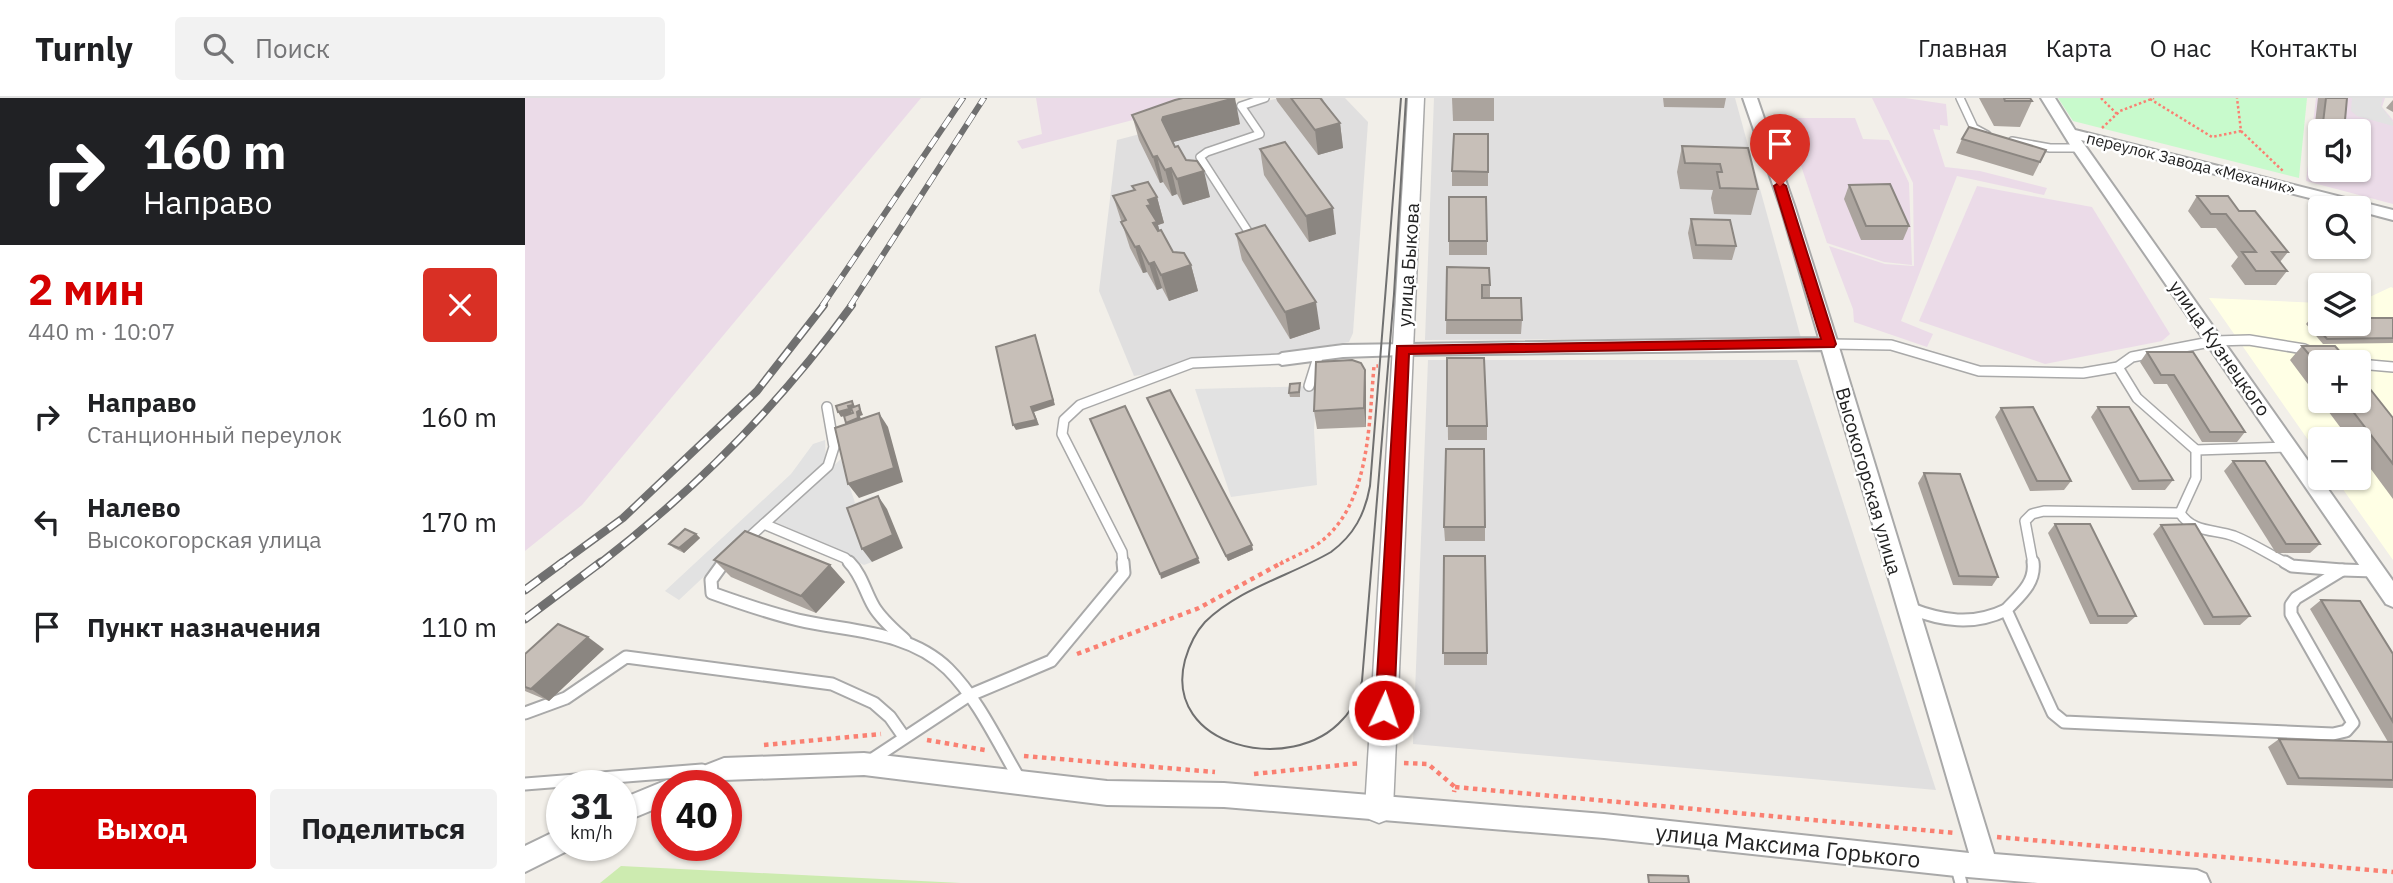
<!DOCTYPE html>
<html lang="ru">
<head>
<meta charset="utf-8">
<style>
	body { margin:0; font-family:"IBM Plex Sans",sans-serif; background:#f2f2f2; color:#202124; height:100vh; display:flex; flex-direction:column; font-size:26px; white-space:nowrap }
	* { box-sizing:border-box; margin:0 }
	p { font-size:23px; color:#757577 }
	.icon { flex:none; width:38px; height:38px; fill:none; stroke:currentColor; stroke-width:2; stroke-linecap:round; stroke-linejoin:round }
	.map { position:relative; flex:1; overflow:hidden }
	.sheet { display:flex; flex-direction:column; background:#fff; width:525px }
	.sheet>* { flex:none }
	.guide { background:#202124; color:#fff; overflow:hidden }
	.tools { position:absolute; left:1783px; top:21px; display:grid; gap:14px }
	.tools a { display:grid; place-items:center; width:63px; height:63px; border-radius:7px; background:#fff; box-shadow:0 2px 5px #0004; font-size:35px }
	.speed { position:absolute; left:21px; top:672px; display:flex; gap:14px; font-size:35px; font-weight:700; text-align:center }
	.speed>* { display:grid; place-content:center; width:91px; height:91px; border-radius:50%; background:#fff; box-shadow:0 2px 5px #0004; line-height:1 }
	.speed small { font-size:18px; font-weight:400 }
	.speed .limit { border:10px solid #d22; background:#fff; color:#111 }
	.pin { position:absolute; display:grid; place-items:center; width:60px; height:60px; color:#fff; margin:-72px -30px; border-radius:50% 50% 50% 0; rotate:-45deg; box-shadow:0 0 7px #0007 }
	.pin .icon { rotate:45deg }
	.me { position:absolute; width:77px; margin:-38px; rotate:3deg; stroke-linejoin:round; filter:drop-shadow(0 0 5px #0008) }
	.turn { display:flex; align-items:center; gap:24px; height:147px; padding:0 28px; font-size:32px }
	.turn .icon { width:91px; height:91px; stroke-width:2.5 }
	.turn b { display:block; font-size:49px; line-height:60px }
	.round { display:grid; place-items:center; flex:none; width:74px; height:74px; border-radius:7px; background:#f2f2f2 }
	.summary { display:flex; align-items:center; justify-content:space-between; height:119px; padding:0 28px }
	h1 { font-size:42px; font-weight:700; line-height:52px; color:#d40000 }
	.cta { display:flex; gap:14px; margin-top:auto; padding:14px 28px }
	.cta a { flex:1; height:80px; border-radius:7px; background:#d40000; color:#fff; font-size:28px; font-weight:700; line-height:80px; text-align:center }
	.cta a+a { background:#f2f2f2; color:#202124 }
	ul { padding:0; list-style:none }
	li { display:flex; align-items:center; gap:21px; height:105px; padding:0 28px }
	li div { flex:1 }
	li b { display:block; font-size:26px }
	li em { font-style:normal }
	header { display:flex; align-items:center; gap:42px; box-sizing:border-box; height:98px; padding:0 35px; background:#fff; border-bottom:2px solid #e0e0e0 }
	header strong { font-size:33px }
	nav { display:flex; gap:38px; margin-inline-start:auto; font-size:24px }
	.search { width:490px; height:63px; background:#f2f2f2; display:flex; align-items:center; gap:18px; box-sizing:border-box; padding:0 24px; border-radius:7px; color:#757577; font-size:26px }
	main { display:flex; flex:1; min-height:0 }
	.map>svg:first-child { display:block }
	.residential { fill:#e0dfdf }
	.industrial { fill:#ebdbe8; fill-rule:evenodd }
	.education { fill:#ffffe5; fill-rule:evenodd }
	.grass { fill:#cdebb0 }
	.park { fill:#c8facc }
	.parking { fill:#e2e2e2 }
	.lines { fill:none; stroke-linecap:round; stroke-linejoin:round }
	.service-far2-casing { stroke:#a9a9a9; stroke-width:10 }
	.service-far1-casing { stroke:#a9a9a9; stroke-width:12 }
	.service-casing { stroke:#a9a9a9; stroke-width:15 }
	.minor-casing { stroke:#a9a9a9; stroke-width:4 }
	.tertiary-casing { stroke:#a9a9a9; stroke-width:3 }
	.path-far2 { stroke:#fa8072; stroke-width:2.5; stroke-dasharray:2.5 2.5; stroke-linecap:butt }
	.path-far1 { stroke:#fa8072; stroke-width:3.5; stroke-dasharray:3.5 3.5; stroke-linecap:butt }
	.path { stroke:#fa8072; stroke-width:4.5; stroke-dasharray:4.5 4.5; stroke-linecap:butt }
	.service-far2 { stroke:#fff; stroke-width:7 }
	.service-far1 { stroke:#fff; stroke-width:9 }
	.service { stroke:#fff; stroke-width:11 }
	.minor { fill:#fff; fill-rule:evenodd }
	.tertiary { fill:#fff; fill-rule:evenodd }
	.tram { stroke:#707070; stroke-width:2 }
	.rail-far2-casing { stroke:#707070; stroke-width:6 }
	.rail-far1-casing { stroke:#707070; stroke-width:8 }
	.rail-casing { stroke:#707070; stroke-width:9 }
	.rail-far2 { stroke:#fff; stroke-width:4.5; stroke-dasharray:12; stroke-linecap:butt }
	.rail-far1 { stroke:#fff; stroke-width:5; stroke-dasharray:15; stroke-linecap:butt }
	.rail { stroke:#fff; stroke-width:6; stroke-dasharray:18; stroke-linecap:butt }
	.wall { fill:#aba49e }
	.shaded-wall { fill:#8b8681 }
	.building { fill:#c7bfb8; stroke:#8b8681; stroke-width:2 }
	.route { fill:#d40000; stroke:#8a0000; stroke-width:2 }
	.labels { text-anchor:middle; stroke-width:5; stroke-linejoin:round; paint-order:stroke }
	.far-street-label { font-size:16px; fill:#222; stroke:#fff }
	.street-label { font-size:19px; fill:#222; stroke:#fff }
	.near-street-label { font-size:23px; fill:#222; stroke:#fff }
</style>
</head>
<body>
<header>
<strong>Turnly</strong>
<div class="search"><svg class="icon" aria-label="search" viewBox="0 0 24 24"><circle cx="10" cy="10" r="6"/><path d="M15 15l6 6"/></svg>Поиск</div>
<nav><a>Главная</a><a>Карта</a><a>О нас</a><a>Контакты</a></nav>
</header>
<main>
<section class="sheet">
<div class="guide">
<div class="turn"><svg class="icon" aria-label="right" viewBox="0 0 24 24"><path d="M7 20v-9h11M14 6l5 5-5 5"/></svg><div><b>160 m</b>Направо</div></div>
</div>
<div class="summary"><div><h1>2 мин</h1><p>440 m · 10:07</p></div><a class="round" style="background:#d93025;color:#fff"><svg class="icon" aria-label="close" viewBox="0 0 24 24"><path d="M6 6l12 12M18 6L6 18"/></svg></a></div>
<ul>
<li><svg class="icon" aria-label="right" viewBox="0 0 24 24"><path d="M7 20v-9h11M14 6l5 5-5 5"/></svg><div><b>Направо</b><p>Станционный переулок</p></div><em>160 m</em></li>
<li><svg class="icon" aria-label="left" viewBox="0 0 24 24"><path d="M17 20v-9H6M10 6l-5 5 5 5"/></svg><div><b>Налево</b><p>Высокогорская улица</p></div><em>170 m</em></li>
<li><svg class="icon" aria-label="arrive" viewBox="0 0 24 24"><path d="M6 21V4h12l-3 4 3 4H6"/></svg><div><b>Пункт назначения</b></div><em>110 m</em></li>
</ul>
<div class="cta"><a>Выход</a><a>Поделиться</a></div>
</section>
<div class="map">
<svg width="1868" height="785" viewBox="0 0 1868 785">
	<rect width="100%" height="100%" fill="#f2efe9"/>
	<g class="residential">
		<polygon points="754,0 820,0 843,24 828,235 824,244 609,278 574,193 592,42"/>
		<polygon points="909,0 1210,0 1276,240 900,242"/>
		<polygon points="903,262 1272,262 1411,692 888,646"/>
	</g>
	<g class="industrial">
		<polygon points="0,0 396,0 57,407 0,453"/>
		<polygon points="511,0 692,0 497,51 492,43 517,36"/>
		<polygon points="1347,0 1380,0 1421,6 1423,28 1415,27 1415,32 1408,31 1420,69 1455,73 1522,90 1519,97 1432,78 1376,223 1408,236 1402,249 1329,224 1328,211 1304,148 1360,166 1389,168 1388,85"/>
		<path d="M1791,0H1860L1857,9L1868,22V106L1781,83ZM1796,33H1834V72H1796Z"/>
		<polygon points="1260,20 1330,20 1338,41 1364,42 1384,85 1387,167 1359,164 1302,145"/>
		<polygon points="1452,88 1567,109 1645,236 1637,243 1520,266 1394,223"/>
	</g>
	<path class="education" d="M1866,189L1868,190V462L1810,380H1834V341H1796L1795,359L1684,200L1795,205L1796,226H1834V204ZM1796,264H1834V303H1796Z"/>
	<polygon class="grass" points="96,768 436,785 75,785"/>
	<polygon class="park" points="1533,0 1782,0 1774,80 1548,23"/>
	<g class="parking">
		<polygon points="1827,0 1858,0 1856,8 1868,24 1868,28 1832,18 1826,13"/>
		<polygon points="792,288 789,332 792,387 706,399 670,291"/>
		<polygon points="300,342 301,364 154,502 140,493 266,376 288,346"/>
		<polygon points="316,361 330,405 348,398 352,416 333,424 347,464 339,467 248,423"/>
	</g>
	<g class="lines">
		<defs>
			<g id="service-far2">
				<polyline points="1435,0 1449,30 1462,37"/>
				<polyline points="1487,43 1525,50 1554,50"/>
				<polyline points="728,141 675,59 682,54 735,36 716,8 740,0"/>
			</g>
			<g id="service-far1">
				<polyline points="1305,246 1366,247 1454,273 1558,275 1593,269 1607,259 1690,243 1724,242 1779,251 1809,264"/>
				<polyline points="1834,266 1868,269"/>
				<polyline points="1593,269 1612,300 1671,352 1671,380 1655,415"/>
				<polyline points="784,288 794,256"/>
				<polyline points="1671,352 1763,349"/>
				<path d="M1655,415C1668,435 1689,431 1709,438C1727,445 1745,457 1763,466"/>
				<polyline points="239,426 320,460 326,466"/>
				<polyline points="219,444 303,368 309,349 302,309"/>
				<polyline points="198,466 203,459"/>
				<polyline points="598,466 597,454 537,336 539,322 555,307 667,265 757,261"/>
				<polyline points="1508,466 1500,423 1507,416 1519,413 1655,415"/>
			</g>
			<g id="service">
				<path d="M199,464L186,482L187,495C215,505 244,515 273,522C324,534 383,532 423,571C453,601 473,645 495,682"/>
				<path d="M324,464C337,477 340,494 349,509C357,522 369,532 380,542"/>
				<path d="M1508,464C1511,485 1494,498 1481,512L1528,615L1539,624L1808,636L1821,633L1828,625L1766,516V507L1771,500L1817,472L1767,468L1760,464"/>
				<polyline points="1817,472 1850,473"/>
				<path d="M1384,510C1417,523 1448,528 1481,512"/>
				<polyline points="0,615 41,600 101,559 307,586 349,605 365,619 379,639"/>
				<polyline points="343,664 443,598 526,563 599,475 598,464"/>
				<polyline points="0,686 177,672"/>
				<polyline points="1431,766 1436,785"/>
			</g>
			<g id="minor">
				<polygon points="1218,0 1232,0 1270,110 1313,246 1469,756 1672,772 1681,776 1685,785 1513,785 1431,778 1079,740 699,709 582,707 339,677 199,682 185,688 142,688 142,706 96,725 96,701 142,682 146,684 148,680 199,660 339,655 582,683 699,685 1079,716 1444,755 1297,252 877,257 818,259 757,267 748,261 757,255 818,247 1294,240 1256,110"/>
				<polygon points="1516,0 1530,0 1550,32 1868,112 1868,122 1834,113 1834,110 1824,110 1556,42 1868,483 1868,509 1861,506 1547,50"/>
				<polygon points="37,730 37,747 47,747 46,751 0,774 0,748"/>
			</g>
			<polygon id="tertiary" points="883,0 899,0 868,711 864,721 854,725 844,721 840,711"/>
		</defs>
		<use href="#service-far2" class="service-far2-casing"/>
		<use href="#service-far1" class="service-far1-casing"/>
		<use href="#service" class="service-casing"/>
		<use href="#minor" class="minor-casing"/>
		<use href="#tertiary" class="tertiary-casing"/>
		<g class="path-far2">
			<polyline points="1576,0 1592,16"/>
			<polyline points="1625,1 1687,39 1716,33 1712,0"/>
			<polyline points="1577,30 1595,13 1629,0"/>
			<polyline points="1716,33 1759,74"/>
		</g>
		<path class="path-far1" d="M755,466C769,458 786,452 798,442C845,403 844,324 849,268H853"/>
		<g class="path">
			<polyline points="552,556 674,510 758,464"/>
			<polyline points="402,642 460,652"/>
			<polyline points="239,647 356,636"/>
			<polyline points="499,658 690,674"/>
			<polyline points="879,665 903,666 930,689 929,694"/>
			<polyline points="729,676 836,665"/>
			<polyline points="930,689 1430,735"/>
			<polyline points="1472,739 1868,774"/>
		</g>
		<use href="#service-far2" class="service-far2"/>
		<use href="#service-far1" class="service-far1"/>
		<use href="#service" class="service"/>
		<use href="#minor" class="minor"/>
		<use href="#tertiary" class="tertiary"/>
		<path class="tram" d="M876,0L845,388C840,416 829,437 806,454C765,478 715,490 680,524C670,535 664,548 660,562C637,649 767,679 818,621C828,611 833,596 837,583L869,196L881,0"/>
		<defs>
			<g id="rail-far2">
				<polyline points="297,208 438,0"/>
				<polyline points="325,208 459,0"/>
			</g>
			<g id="rail-far1">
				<polyline points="35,466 98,420 232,293 299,207"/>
				<path d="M74,466C170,392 256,305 327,207"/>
			</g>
			<g id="rail">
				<polyline points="0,492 38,464"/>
				<polyline points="0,521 76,464"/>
			</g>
		</defs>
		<use href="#rail-far2" class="rail-far2-casing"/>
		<use href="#rail-far1" class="rail-far1-casing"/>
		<use href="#rail" class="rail-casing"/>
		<use href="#rail-far2" class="rail-far2"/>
		<use href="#rail-far1" class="rail-far1"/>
		<use href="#rail" class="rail"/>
	</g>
	<g class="wall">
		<polygon points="751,0 797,0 800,5 815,25 818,50 793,57 752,3"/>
		<polygon points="927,0 969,0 969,23 928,23"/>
		<polygon points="1138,0 1201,0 1199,10 1139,9"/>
		<polygon points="1454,0 1505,0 1507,3 1495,29 1469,28"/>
		<polygon points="1793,0 1822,0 1819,33 1796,33 1796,69 1785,66"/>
		<polygon points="1868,2 1868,14 1861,10"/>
		<polygon points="607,17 715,26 647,44 650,49 685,99 658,107 652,96 647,98 638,84 635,85 614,42"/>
		<polygon points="963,36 963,88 927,88 927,73"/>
		<polygon points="1834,40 1840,64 1829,79 1804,72 1834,72"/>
		<polygon points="1437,41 1521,52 1508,78 1431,55"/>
		<polygon points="1157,48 1223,50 1233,91 1226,117 1189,116 1186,100 1188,92 1155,91 1152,74"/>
		<polygon points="735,51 811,136 784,144 739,77"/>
		<polygon points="1324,87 1384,128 1378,142 1336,142 1319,101"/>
		<polygon points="607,88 632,99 639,125 633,127 634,132 648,154 666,167 673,193 644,203 637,190 632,192 622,174 618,175 605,150 588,98 609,92"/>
		<polygon points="1672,98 1714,113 1763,154 1755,164 1762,173 1751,187 1720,187 1706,168 1713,159 1691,130 1676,130 1663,113"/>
		<polygon points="924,99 962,143 962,157 924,157"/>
		<polygon points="1166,121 1211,148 1207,162 1168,161 1163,135"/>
		<polygon points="711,136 795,231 765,241 717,162"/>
		<polygon points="922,169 965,187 965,200 997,222 996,236 921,236"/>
		<polygon points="1868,220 1868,245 1798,246 1781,226 1785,221"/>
		<polygon points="1777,248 1796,264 1796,303 1834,303 1868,320 1868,401 1834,355 1834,341 1824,341 1765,262"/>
		<polygon points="1622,254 1720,334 1712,344 1677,344 1642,286 1629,286 1615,264"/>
		<polygon points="922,260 962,328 962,342 923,342"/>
		<polygon points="840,272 841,290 841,329 792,331 789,313"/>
		<polygon points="775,290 775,299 765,299 764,295"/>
		<polygon points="622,300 728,452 703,463"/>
		<polygon points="1573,309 1648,382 1640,392 1607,392 1566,319"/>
		<polygon points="1476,310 1546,383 1539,392 1505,393 1470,319"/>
		<polygon points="1708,363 1795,446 1785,455 1751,455 1699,373"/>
		<polygon points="1399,375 1473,479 1467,488 1428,487 1393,385"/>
		<polygon points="1530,426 1611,518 1602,526 1565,526 1523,435"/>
		<polygon points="1636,427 1725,518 1715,527 1679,527 1628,436"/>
		<polygon points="919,429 960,429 960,443 920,443"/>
		<polygon points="171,436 175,440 159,455 149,450 144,446"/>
		<polygon points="919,458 962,555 962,567 919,567"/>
		<polygon points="189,462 320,484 291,515 206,479"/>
		<polygon points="1796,502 1868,556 1868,690 1762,687 1743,649 1754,641 1863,644 1785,511"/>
		<polygon points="79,551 24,603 0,593 0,556"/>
	</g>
	<g class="shaded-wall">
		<polygon points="710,0 715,26 645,45 637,22 638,19"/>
		<polygon points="815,25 818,50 793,57 790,32"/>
		<polygon points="632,58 638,84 635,85 628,59"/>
		<polygon points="646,70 652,96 647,98 640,72"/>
		<polygon points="679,73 685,99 658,107 652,81"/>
		<polygon points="632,99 639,125 633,127 639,150 630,134 622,108 623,102"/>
		<polygon points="808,110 811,136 784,144 781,118"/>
		<polygon points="614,148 622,174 618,175 610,149"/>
		<polygon points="629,164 637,190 632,192 624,166"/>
		<polygon points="666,167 673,193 644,203 636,177"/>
		<polygon points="791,204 795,231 765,241 760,214"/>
		<polygon points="510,237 530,307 509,314 514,327 491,332 488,327 506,309"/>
		<polygon points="840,272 841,290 841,329 839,310"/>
		<polygon points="327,303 332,312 326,313 327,315 316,319 313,314"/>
		<polygon points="334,307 338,317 335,318 337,325 324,329 321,325"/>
		<polygon points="354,315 363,329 378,384 334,400 323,386"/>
		<polygon points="353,398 362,411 378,450 347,464 337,451"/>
		<polygon points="171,436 175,440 159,455 154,450"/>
		<polygon points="727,447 728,452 703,463 701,458"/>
		<polygon points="673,460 675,465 636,481 635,476"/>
		<polygon points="305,467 320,484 291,515 276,498"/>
		<polygon points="63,539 79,551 24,603 6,591"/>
	</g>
	<g class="building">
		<polygon points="658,0 710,0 638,19 637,22 650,49 653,48 661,62 672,63 679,73 652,81 646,70 640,72 632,58 628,59 607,17 650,2"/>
		<polygon points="766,0 795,0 815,25 790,32"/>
		<polygon points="1479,0 1505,0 1507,3 1480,3"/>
		<polygon points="1801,0 1822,0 1819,33 1797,33"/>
		<polygon points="1444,29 1521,52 1515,64 1437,41"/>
		<polygon points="929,36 963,36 963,74 927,73"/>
		<polygon points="1834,40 1841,42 1840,64 1834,63"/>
		<polygon points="760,44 808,110 781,118 735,51"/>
		<polygon points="1157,48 1223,50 1233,91 1195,90 1192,74 1197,74 1195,66 1160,65"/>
		<polygon points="623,84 632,99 623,102 626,107 622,108 632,124 628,125 633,133 636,132 648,154 659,155 666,167 636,177 629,164 624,166 614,148 610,149 596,124 601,122 588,98 610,92 607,88"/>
		<polygon points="1365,86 1384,128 1341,128 1324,87"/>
		<polygon points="1672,98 1703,98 1714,113 1730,113 1763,154 1747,154 1762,173 1731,173 1717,154 1731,154 1701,116 1686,116"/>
		<polygon points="924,99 961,99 962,143 924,143"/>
		<polygon points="1166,121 1205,122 1211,148 1171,147"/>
		<polygon points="740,127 791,204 760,214 711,136"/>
		<polygon points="922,169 964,170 965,187 957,187 957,200 996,200 997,222 921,222"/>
		<polygon points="1834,220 1868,220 1868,240 1802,241 1785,221 1796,221 1796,226 1834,226"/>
		<polygon points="510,237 528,302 506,309 511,322 488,327 471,249"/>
		<polygon points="1777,248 1810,248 1824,264 1796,264 1796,271"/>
		<polygon points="1622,254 1668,254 1720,334 1685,334 1649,277 1636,277"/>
		<polygon points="922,260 959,260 962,328 922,328"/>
		<polygon points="827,262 836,265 840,272 839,310 789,313 791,264"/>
		<polygon points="1834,277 1868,320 1868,366 1820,303 1834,303"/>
		<polygon points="775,285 774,294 764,295 765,286"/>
		<polygon points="645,292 727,447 701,458 622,300"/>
		<polygon points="327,303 328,307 323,308 324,311 313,314 311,308"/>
		<polygon points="334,307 335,312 332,314 333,320 321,325 319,318 328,315 326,310"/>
		<polygon points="600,308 673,460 635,476 565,321"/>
		<polygon points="1508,309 1546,383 1512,383 1476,310"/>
		<polygon points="1573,309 1604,309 1648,382 1614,383"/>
		<polygon points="354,315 369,370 323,386 310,330"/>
		<polygon points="921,351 959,351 960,429 919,429"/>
		<polygon points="1708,363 1740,363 1795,446 1761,446"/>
		<polygon points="1399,375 1435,376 1473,479 1434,478"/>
		<polygon points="353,398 368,437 337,451 322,410"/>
		<polygon points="1530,426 1565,426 1611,518 1573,518"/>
		<polygon points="1670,426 1725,518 1688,519 1636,427"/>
		<polygon points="160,431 171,436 154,450 144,446"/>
		<polygon points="220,433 305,467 276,498 189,462"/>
		<polygon points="919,458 960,458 962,555 918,555"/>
		<polygon points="1796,502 1835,503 1868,556 1868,624"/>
		<polygon points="33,526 63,539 6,591 0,589 0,556"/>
		<polygon points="1754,641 1868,644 1868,682 1774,680"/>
		<polygon points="1123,777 1163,778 1164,785 1124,785"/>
	</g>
	<polygon class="route" points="1255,84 1261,88 1311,246 1309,249 884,256 869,612 866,618 859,621 853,618 850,612 872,248 1296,241 1249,88"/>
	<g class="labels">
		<g class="far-street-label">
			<text transform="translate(1666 65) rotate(14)" y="6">переулок Завода «Механик»</text>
		</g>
		<g class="street-label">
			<text transform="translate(883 167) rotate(-86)" y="7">улица Быкова</text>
			<text transform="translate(1695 250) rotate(55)" y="7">улица Кузнецкого</text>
			<text transform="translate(1344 383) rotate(74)" y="7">Высокогорская улица</text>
		</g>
		<g class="near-street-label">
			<text transform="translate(1263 748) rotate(6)" y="8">улица Максима Горького</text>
		</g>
	</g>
</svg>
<div class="tools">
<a><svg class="icon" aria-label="sound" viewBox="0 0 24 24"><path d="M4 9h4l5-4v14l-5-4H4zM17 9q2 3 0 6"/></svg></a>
<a><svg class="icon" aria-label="search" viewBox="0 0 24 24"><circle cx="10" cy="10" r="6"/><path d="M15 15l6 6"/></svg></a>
<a><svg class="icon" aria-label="layers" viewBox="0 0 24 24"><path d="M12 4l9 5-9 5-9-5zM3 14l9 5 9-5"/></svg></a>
<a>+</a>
<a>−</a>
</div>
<div class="speed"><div>31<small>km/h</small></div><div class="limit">40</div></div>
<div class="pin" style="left:1255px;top:88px;background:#d93025"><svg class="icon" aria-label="arrive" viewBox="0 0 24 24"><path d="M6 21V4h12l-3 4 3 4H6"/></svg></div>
<svg class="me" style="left:859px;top:612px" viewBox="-20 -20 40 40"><circle r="17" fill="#d40000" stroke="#fff" stroke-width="3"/><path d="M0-11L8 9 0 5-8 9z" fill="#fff"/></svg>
</div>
</main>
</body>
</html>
